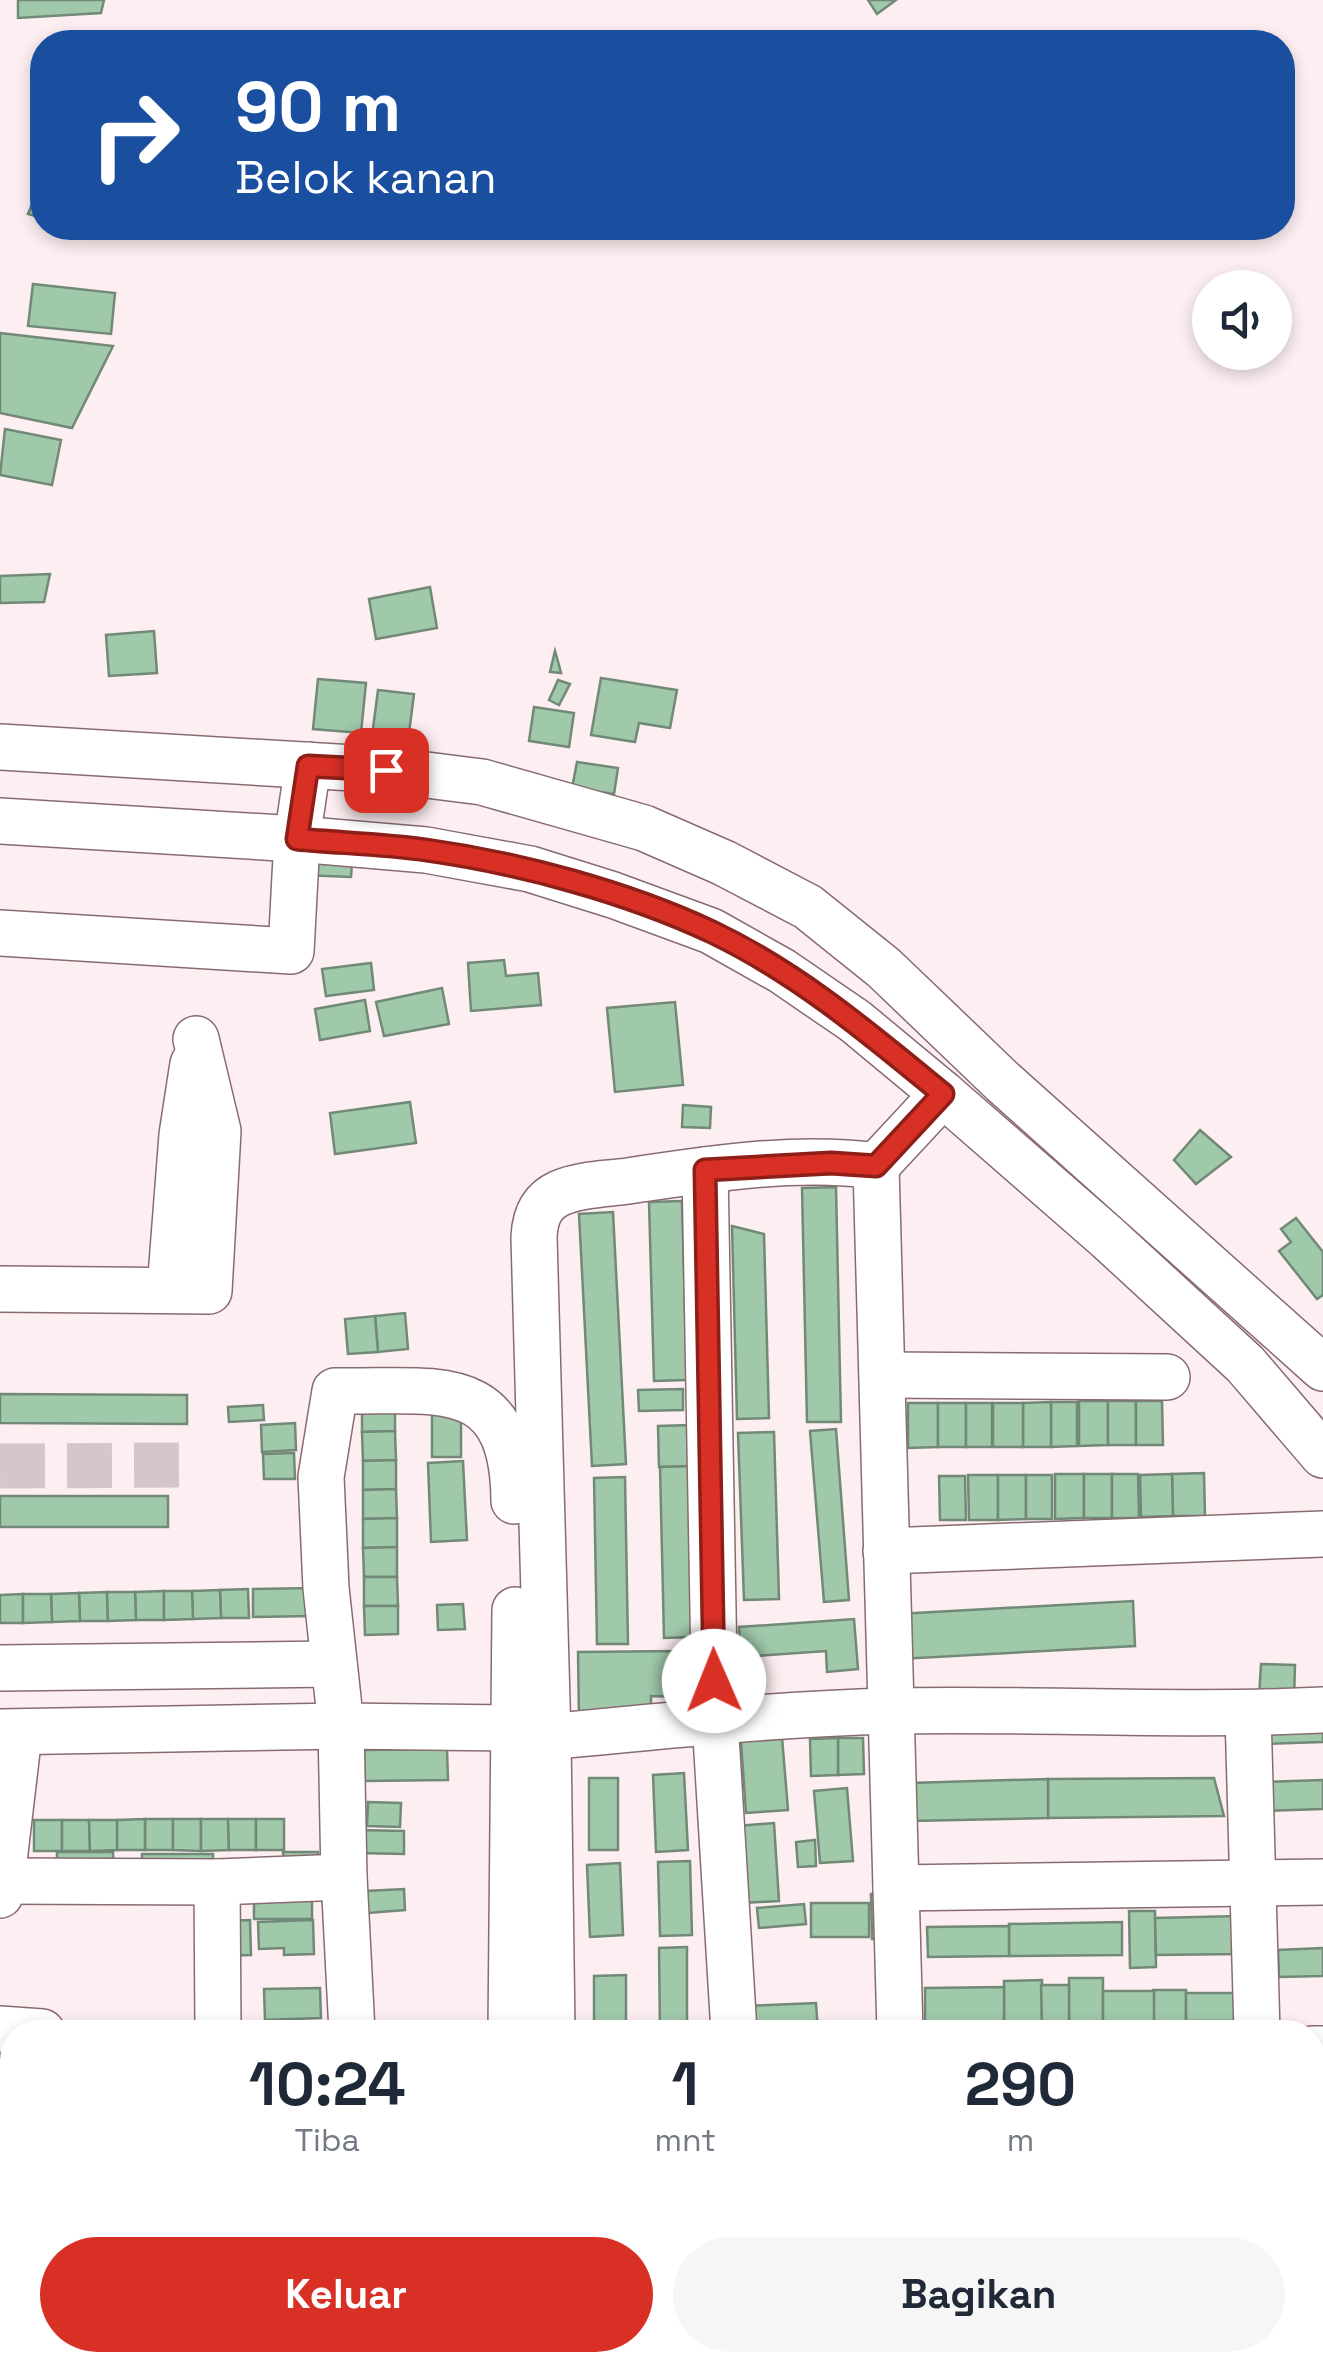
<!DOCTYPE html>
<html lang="id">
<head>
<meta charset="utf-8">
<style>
	body { margin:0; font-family:"Space Grotesk",sans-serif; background:#f6f6f7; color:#1f2937; height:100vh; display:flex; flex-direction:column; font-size:38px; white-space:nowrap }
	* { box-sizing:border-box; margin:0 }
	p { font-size:32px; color:#747a83 }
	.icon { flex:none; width:55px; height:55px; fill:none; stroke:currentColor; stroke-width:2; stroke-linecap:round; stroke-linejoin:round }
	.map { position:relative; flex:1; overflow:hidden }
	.details { position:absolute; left:0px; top:2020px; width:1325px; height:352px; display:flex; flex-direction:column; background:#fff; border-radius:40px 40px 0 0; box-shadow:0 5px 15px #0003 }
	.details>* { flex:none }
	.top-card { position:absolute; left:30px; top:30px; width:1265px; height:210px; border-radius:40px; box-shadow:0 5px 15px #0003; background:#1a4fa0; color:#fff; overflow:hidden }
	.controls { position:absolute; left:1192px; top:270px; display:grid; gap:20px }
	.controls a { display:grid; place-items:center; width:100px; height:100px; border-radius:50%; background:#fff; box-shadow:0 5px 15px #0003; font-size:50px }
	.pin { position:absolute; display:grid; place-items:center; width:85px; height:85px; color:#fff; margin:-42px; border-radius:20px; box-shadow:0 5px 15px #0006 }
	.me { position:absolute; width:110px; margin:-55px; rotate:359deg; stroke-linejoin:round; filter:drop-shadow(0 0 8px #0008) }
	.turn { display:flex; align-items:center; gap:35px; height:210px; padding:0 40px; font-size:45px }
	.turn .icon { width:130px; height:130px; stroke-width:2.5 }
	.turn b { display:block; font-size:70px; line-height:85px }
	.eta { display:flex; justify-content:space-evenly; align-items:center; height:170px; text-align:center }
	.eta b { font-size:60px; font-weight:800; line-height:70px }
	.cta { display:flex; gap:20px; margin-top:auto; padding:20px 40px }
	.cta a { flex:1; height:115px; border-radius:60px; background:#d93025; color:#fff; font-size:40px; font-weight:800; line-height:115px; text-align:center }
	.cta a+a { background:#f6f6f7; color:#1f2937 }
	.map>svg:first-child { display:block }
	.building { fill:#a0c9aa; stroke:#728978; stroke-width:2.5 }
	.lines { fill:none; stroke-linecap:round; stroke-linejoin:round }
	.street-tunnel { stroke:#d4c7c9; stroke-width:45; stroke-dasharray:45 22; stroke-linecap:butt }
	.street-casing { stroke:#886b71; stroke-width:48 }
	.street { stroke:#fff; stroke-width:45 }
	.route-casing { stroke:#8d1f18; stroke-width:25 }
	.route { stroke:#d93025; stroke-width:18 }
</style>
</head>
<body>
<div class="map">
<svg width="1323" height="2371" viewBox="0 0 1323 2371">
	<rect width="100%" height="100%" fill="#fdeff1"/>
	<g class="building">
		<polygon points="18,0 104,0 101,13 18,18"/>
		<polygon points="868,0 896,0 877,14"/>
		<polygon points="42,179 42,218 28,214"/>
		<polygon points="74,228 108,228 106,237"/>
		<polygon points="33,284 115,293 111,334 28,326"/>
		<polygon points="0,333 113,346 72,428 0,413"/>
		<polygon points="5,429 61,440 52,485 0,475"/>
		<polygon points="50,574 44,602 0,603 0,576"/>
		<polygon points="430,587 437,628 376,639 369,599"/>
		<polygon points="154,631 157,673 109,676 106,635"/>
		<polygon points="555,651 559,665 561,673 550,672"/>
		<polygon points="601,678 677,690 670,728 639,723 635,742 591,735"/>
		<polygon points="318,679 366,683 361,733 313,729"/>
		<polygon points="558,680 570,684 559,705 549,700"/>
		<polygon points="378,690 414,694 408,741 372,736"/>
		<polygon points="534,707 574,713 569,747 529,741"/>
		<polygon points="577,762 618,768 614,794 572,788"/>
		<polygon points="303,848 353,850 351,877 302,875"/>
		<polygon points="504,960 506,976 538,973 541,1005 471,1011 468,963"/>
		<polygon points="371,963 374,990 326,996 322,969"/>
		<polygon points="442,988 449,1024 384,1036 376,1002"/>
		<polygon points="365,1000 370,1031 320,1040 315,1009"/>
		<polygon points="675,1002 683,1085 615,1092 607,1008"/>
		<polygon points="410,1102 416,1143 335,1154 330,1113"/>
		<polygon points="683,1105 711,1107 710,1128 682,1127"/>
		<polygon points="1200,1130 1231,1157 1196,1184 1174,1160"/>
		<polygon points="836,1187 841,1422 807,1422 802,1188"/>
		<polygon points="682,1201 687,1380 654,1381 649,1202"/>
		<polygon points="613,1212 626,1464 592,1466 579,1214"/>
		<polygon points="1296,1218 1323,1252 1323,1295 1317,1299 1279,1251 1291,1242 1281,1229"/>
		<polygon points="732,1226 764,1234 769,1418 737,1419"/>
		<polygon points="405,1313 408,1349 378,1352 375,1316"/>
		<polygon points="375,1316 378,1352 348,1354 345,1319"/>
		<polygon points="683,1389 683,1410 639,1411 638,1390"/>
		<polygon points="0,1394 187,1395 187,1424 0,1423"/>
		<polygon points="1079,1401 1108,1401 1108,1445 1079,1446"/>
		<rect x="1108" y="1401" width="28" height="44"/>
		<polygon points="1136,1401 1162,1401 1163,1445 1136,1445"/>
		<polygon points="395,1402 395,1431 362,1432 362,1403"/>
		<polygon points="1051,1402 1077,1402 1077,1446 1051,1447"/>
		<polygon points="1051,1402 1051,1447 1023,1447 1023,1403"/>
		<rect x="432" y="1403" width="29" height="54"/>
		<polygon points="908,1403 938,1403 938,1447 908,1448"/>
		<rect x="938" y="1403" width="28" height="44"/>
		<rect x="966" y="1403" width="26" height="44"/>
		<rect x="993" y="1403" width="30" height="44"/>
		<polygon points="263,1405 264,1420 229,1422 228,1407"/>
		<polygon points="295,1423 296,1450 262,1452 261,1425"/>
		<polygon points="690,1425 691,1466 659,1467 658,1426"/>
		<polygon points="836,1429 849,1600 824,1602 810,1431"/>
		<polygon points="395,1431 396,1460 363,1461 362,1432"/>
		<polygon points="774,1432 779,1599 744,1600 738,1433"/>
		<polygon points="294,1453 295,1479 264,1479 263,1454"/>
		<polygon points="396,1460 396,1489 363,1490 363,1461"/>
		<polygon points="463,1461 467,1540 431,1542 428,1463"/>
		<polygon points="691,1466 695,1637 664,1638 660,1467"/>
		<polygon points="1204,1473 1205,1516 1173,1516 1172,1474"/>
		<polygon points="1055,1474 1084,1474 1084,1518 1055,1519"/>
		<rect x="1084" y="1474" width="28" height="44"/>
		<polygon points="1112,1474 1138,1474 1139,1518 1112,1518"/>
		<polygon points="1172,1474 1173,1516 1141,1517 1140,1475"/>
		<polygon points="968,1475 998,1475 998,1520 969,1520"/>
		<polygon points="998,1475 1026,1475 1026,1519 998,1520"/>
		<rect x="1026" y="1475" width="26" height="44"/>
		<polygon points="939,1476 965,1476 966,1520 940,1520"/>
		<polygon points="625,1477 628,1644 597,1644 594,1478"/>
		<polygon points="396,1489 397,1518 363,1519 363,1490"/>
		<rect x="0" y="1496" width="168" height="31"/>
		<polygon points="397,1518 397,1547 363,1548 363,1519"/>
		<polygon points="397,1547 397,1577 364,1577 363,1548"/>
		<polygon points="364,1577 397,1577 398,1606 364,1606"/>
		<polygon points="313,1588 313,1616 253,1617 253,1589"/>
		<polygon points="248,1589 249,1618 221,1618 220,1590"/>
		<polygon points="220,1590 221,1618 193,1619 192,1591"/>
		<polygon points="164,1591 164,1620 136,1620 135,1592"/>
		<polygon points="164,1591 192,1591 193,1619 164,1620"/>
		<polygon points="107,1592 108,1621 80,1621 79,1593"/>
		<polygon points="107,1592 135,1592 136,1620 108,1621"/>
		<polygon points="79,1593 80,1621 52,1622 51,1594"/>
		<polygon points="23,1594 23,1623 0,1623 0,1595"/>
		<polygon points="23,1594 51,1594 52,1622 23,1623"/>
		<polygon points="1133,1601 1135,1646 900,1659 898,1614"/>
		<polygon points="463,1604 465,1629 438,1630 437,1605"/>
		<polygon points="364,1606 398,1606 398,1634 365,1635"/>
		<polygon points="854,1619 858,1669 827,1672 826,1651 741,1657 739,1627"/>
		<polygon points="677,1651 678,1697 651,1696 651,1717 579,1719 578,1652"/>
		<polygon points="1261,1664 1295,1665 1294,1700 1259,1698"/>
		<polygon points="1323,1720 1323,1742 1263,1744 1263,1722"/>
		<polygon points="782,1737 788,1810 746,1813 741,1741"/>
		<polygon points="838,1738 863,1738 864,1774 838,1775"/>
		<polygon points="838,1738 838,1775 811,1776 810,1739"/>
		<polygon points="447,1749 448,1780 365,1781 364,1750"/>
		<polygon points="684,1773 688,1850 656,1852 653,1775"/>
		<rect x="589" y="1778" width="29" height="72"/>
		<polygon points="1214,1778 1224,1816 1048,1818 1048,1779"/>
		<polygon points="1048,1779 1048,1818 911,1821 910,1783"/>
		<polygon points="1323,1780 1323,1809 1266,1811 1266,1782"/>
		<polygon points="847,1788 853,1861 820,1863 814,1791"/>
		<polygon points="368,1802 401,1803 400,1827 367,1826"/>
		<rect x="145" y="1819" width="28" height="31"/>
		<polygon points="145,1819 145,1850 117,1850 117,1820"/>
		<polygon points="173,1819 201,1819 201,1851 173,1850"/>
		<polygon points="201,1819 228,1819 229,1850 201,1851"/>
		<polygon points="228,1819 256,1819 256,1850 229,1850"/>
		<rect x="256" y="1819" width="28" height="31"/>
		<rect x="34" y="1820" width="28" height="31"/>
		<polygon points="62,1820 89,1820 90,1851 62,1851"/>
		<polygon points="89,1820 117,1820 117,1850 90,1851"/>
		<polygon points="774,1823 779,1901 744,1903 738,1826"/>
		<polygon points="357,1830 404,1831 404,1854 356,1853"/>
		<polygon points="815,1840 816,1866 798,1867 796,1842"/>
		<polygon points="57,1852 113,1852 114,1879 57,1879"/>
		<polygon points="283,1852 318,1852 318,1872 284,1873"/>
		<polygon points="142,1854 213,1854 213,1875 142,1876"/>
		<polygon points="690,1861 692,1935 660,1936 658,1862"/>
		<polygon points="620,1863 623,1935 590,1937 587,1865"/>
		<polygon points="404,1889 405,1910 368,1913 366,1891"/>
		<polygon points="871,1894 890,1894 892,1939 872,1939"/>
		<polygon points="312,1897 312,1919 254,1919 254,1898"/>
		<rect x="811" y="1903" width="58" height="34"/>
		<polygon points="804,1904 806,1924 759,1928 757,1908"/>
		<polygon points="1129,1911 1155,1911 1156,1967 1130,1968"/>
		<polygon points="1239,1916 1240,1954 1156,1955 1155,1918"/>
		<polygon points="250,1920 251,1955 223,1956 222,1921"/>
		<polygon points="313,1920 314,1954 284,1955 284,1948 259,1949 258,1922"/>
		<polygon points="1122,1922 1122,1955 1009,1956 1009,1924"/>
		<polygon points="1009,1926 1009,1956 928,1957 927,1927"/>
		<polygon points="687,1947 687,2032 660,2032 659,1948"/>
		<polygon points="1323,1948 1323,1976 1279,1977 1278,1950"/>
		<polygon points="626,1975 626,2032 594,2032 594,1976"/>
		<polygon points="1069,1978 1103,1978 1103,2024 1069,2025"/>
		<polygon points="1042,1980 1042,2025 1004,2025 1004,1981"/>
		<polygon points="1041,1985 1069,1985 1069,2025 1042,2025"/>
		<polygon points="1004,1987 1004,2025 925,2026 925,1988"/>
		<polygon points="320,1988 321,2018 265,2020 264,1989"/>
		<polygon points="1153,1990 1186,1990 1186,2021 1154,2022"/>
		<polygon points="1103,1991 1154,1991 1154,2023 1103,2024"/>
		<rect x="1186" y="1993" width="53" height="28"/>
		<polygon points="816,2003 818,2032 745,2032 744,2006"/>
		<rect x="0" y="2042" width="12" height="65"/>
		<rect x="1312" y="2115" width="11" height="30"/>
		<polygon points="12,2126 12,2195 0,2196 0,2127"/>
		<polygon points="1312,2278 1323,2278 1323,2310 1312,2311"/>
		<polygon points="951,2360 1102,2360 951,2368"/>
	</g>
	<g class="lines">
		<polyline class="street-tunnel" points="0,1466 197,1465"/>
		<defs>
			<g id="street">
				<polyline points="0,747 387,770 482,782 644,828 724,863 808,907 884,968 1003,1082 1323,1368"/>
				<polyline points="0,821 297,839 426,850 530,869 613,895 711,931 782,971 855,1021 943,1094 1108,1238 1245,1364 1323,1455"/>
				<polyline points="0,933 291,951 297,839 308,765"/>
				<polyline points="876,1166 943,1094"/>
				<polyline points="705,1170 715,1720 734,2032"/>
				<polyline points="0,1289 209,1291 218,1131 196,1039"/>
				<polyline points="170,1290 182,1135 193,1064"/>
				<polyline points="884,1375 1167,1377"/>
				<polyline points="886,1551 1323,1534"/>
				<polyline points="0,1668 334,1664"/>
				<polyline points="1248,1714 1257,2032"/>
				<polyline points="0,1732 341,1726 515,1728"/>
				<path d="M548,1737C661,1726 775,1714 889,1711C1034,1708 1178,1717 1323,1710"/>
				<polyline points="3,1881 217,1882 344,1877"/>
				<polyline points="217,1882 218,2032"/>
				<polyline points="896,1888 1323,1882"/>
				<polyline points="0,1895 19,1734"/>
				<polyline points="0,2029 42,2032"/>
				<path d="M352,2032L344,1877L341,1726L326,1588L321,1477L335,1391C435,1393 513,1370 514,1501"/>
				<polyline points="511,2032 515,1610"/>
				<path d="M552,2032L548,1737L534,1237C535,1218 540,1202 560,1193C580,1184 607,1184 628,1181C708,1169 796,1155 876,1166L900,2032"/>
				<polyline points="1312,2049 1323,2049"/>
				<polyline points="1312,2218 1323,2218"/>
				<polyline points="515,2360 516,2371"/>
				<polyline points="560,2360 560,2371"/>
				<polyline points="909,2360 909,2371"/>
				<polyline points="1264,2360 1265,2371"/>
				<polyline points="113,2371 113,2360"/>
			</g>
		</defs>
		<use href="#street" class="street-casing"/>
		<use href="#street" class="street"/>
	</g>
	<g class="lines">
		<defs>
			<path id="route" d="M386,770L308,766L297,839C340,843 384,844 426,850C519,863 627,892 712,932C798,973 870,1034 943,1094L876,1166L831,1163L705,1170L714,1681"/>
		</defs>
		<use href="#route" class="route-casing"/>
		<use href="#route" class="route"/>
	</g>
</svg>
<div class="controls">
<a><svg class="icon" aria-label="sound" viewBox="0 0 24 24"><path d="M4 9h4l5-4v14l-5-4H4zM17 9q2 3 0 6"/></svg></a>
</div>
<div class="pin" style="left:386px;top:770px;background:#d93025"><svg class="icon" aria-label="arrive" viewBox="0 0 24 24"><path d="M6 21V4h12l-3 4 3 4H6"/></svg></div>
<svg class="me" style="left:714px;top:1681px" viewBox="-20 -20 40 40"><circle r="19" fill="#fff"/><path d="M0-13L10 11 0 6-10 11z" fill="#d93025"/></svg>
<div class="top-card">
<div class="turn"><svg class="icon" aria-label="right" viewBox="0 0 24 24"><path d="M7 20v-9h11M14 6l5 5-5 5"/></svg><div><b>90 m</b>Belok kanan</div></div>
</div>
<section class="details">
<div class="eta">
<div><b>10:24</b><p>Tiba</p></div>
<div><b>1</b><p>mnt</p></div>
<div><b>290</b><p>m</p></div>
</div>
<div class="cta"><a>Keluar</a><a>Bagikan</a></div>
</section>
</div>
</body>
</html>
